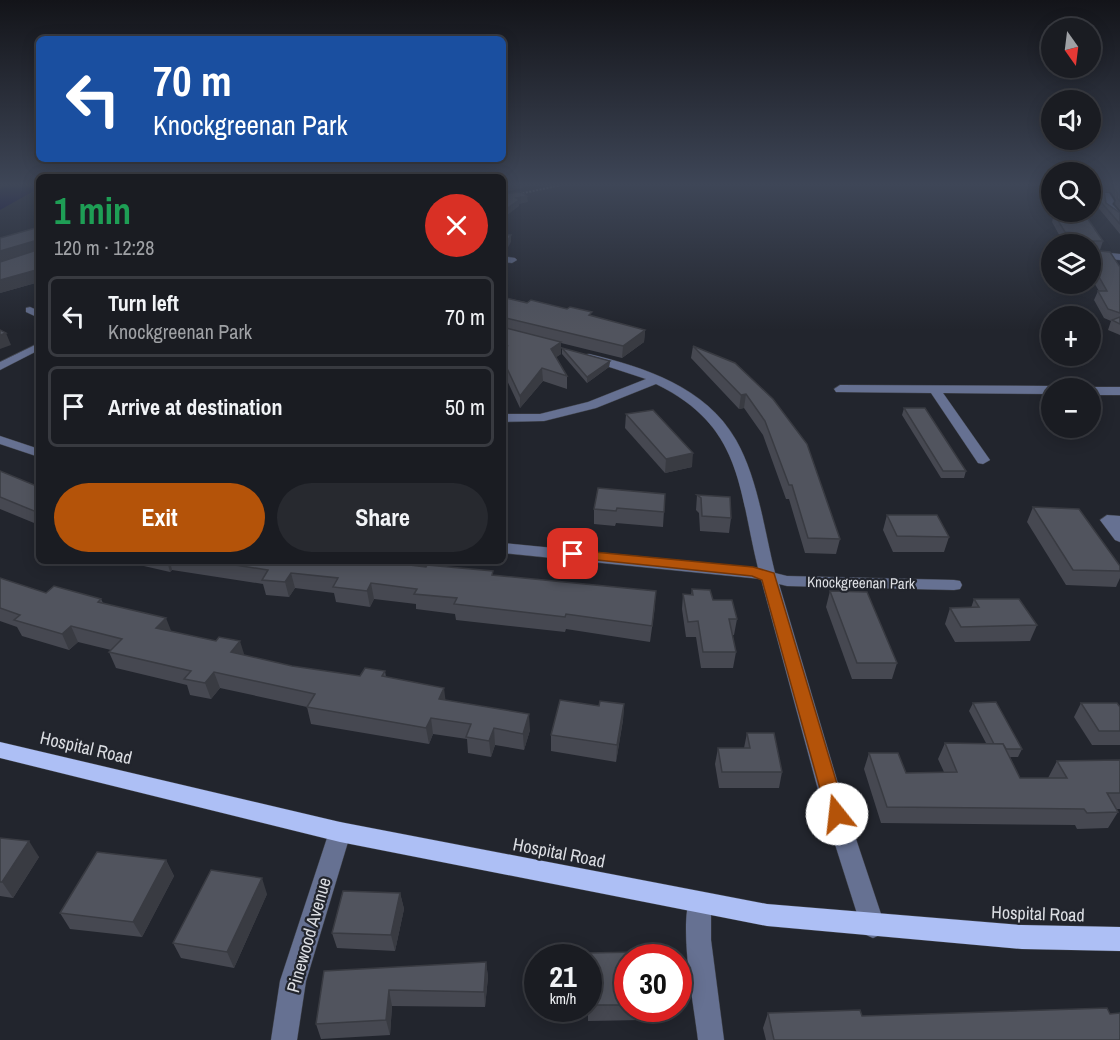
<!DOCTYPE html>
<html lang="en">
<head>
<meta charset="utf-8">
<style>
	body { margin:0; font-family:"Archivo Narrow",sans-serif; background:#27292f; color:#f1f3f6; height:100vh; display:flex; flex-direction:column; font-size:22px; white-space:nowrap }
	* { box-sizing:border-box; margin:0 }
	p { font-size:20px; color:#9fa1a5 }
	.icon { flex:none; width:33px; height:33px; fill:none; stroke:currentColor; stroke-width:2; stroke-linecap:round; stroke-linejoin:round }
	.map { position:relative; flex:1; overflow:hidden }
	.drawer { position:absolute; left:36px; top:174px; width:470px; height:390px; display:flex; flex-direction:column; background:#1a1c22; border-radius:9px; box-shadow:0 3px 15px #0003,0 0 0 2px #383a40 }
	.drawer>* { flex:none }
	.guide { position:absolute; left:36px; top:36px; width:470px; height:126px; border-radius:9px; box-shadow:0 3px 15px #0003,0 0 0 2px #383a40; background:#1a4fa0; color:#fff; overflow:hidden }
	.needle { width:39px; rotate:166deg }
	.controls { position:absolute; left:1041px; top:18px; display:grid; gap:12px }
	.controls a { display:grid; place-items:center; width:60px; height:60px; border-radius:50%; background:#1a1c22; box-shadow:0 3px 15px #0003,0 0 0 2px #383a40; font-size:30px }
	.speed { position:absolute; left:524px; top:944px; display:flex; gap:12px; font-size:30px; font-weight:700; text-align:center }
	.speed>* { display:grid; place-content:center; width:78px; height:78px; border-radius:50%; background:#1a1c22; box-shadow:0 3px 15px #0003,0 0 0 2px #383a40; line-height:1 }
	.speed small { font-size:15px; font-weight:400 }
	.speed .limit { border:9px solid #d22; background:#fff; color:#111 }
	.pin { position:absolute; display:grid; place-items:center; width:51px; height:51px; color:#fff; margin:-26px; border-radius:12px; box-shadow:0 3px 9px #0006 }
	.me { position:absolute; width:66px; margin:-33px; rotate:344deg; stroke-linejoin:round; filter:drop-shadow(0 0 4px #0008) }
	.turn { display:flex; align-items:center; gap:21px; height:126px; padding:0 18px; font-size:27px }
	.turn .icon { width:78px; height:78px; stroke-width:2.5 }
	.turn b { display:block; font-size:42px; line-height:51px }
	.round { display:grid; place-items:center; flex:none; width:63px; height:63px; border-radius:32px; background:#27292f }
	.overview { display:flex; align-items:center; justify-content:space-between; height:102px; padding:0 18px }
	h1 { font-size:36px; font-weight:800; line-height:45px; color:#1e9e55 }
	.primary-button { display:flex; gap:12px; margin-top:auto; padding:12px 18px }
	.primary-button a { flex:1; height:69px; border-radius:36px; background:#b45309; color:#fff; font-size:24px; font-weight:800; line-height:69px; text-align:center }
	.primary-button a+a { background:#27292f; color:#f1f3f6 }
	ul { padding:0; list-style:none }
	li { display:flex; align-items:center; gap:18px; height:81px; margin:0 12px 9px; padding:0 6px; border:3px solid #383a40; border-radius:9px }
	li div { flex:1 }
	li b { display:block; font-size:22px }
	li em { font-style:normal }
	.map>svg:first-child { display:block }
	.water { fill:#05003e }
	.lines { fill:none; stroke-linecap:round; stroke-linejoin:round }
	.minor-casing { stroke:#40434a; stroke-width:1 }
	.major-casing { stroke:#40434a; stroke-width:1 }
	.path { stroke:#7d7f86; stroke-width:2; stroke-dasharray:2 1.5; stroke-linecap:butt }
	.minor { fill:#667192; fill-rule:evenodd }
	.major { fill:#adbff5; fill-rule:evenodd }
	.wall { fill:#464851 }
	.shaded-wall { fill:#393b42 }
	.building { fill:#51545e; stroke:#393b42; stroke-width:1.5 }
	.route { fill:#b45309; stroke:#753606; stroke-width:1.5 }
	.labels { text-anchor:middle; stroke-width:4.5; stroke-linejoin:round; paint-order:stroke }
	.street-label { font-size:15px; fill:#dcdee3; stroke:#22252d }
	.near-street-label { font-size:18px; fill:#dcdee3; stroke:#22252d }
</style>
</head>
<body>
<div class="map">
<svg width="1120" height="1040" viewBox="0 0 1120 1040">
	<rect width="100%" height="100%" fill="#22252d"/>
	<polygon class="water" points="11,184 39,184 39,188 0,210 0,189"/>
	<g class="lines">
		<defs>
			<g id="minor">
				<polygon points="1103,193 1109,193 1114,201 1112,204 1120,213 1120,219 1106,209"/>
				<polygon points="1090,251 1120,254 1120,260 1090,257"/>
				<polygon points="502,256 515,258 517,260 512,263 502,262"/>
				<polygon points="30,307 39,311 39,318 26,312 26,308"/>
				<polygon points="39,343 39,350 0,370 0,362"/>
				<path d="M589,354C644,367 706,387 736,440C758,479 764,529 775,573L787,576L954,580L960,581L962,585L960,589L954,590L787,586L779,584L842,797L885,926L882,934L873,938L864,934L861,926L820,797L761,579L502,553V543L758,568C738,486 742,426 656,384L596,408L544,421L502,422V414H540L588,402L646,379L585,359V355Z"/>
				<polygon points="840,385 1052,386 1057,388 1052,388 1052,394 943,393 990,460 983,464 978,463 931,393 836,392 834,389"/>
				<polygon points="1090,387 1120,387 1120,395 1090,395 1090,388 1086,388"/>
				<polygon points="0,436 39,449 39,457 0,444"/>
				<polygon points="1107,515 1120,516 1120,542 1115,540 1100,520"/>
				<polygon points="340,822 348,825 351,832 306,981 297,1040 271,1040 280,981 329,832 332,825"/>
				<path d="M699,892L707,895L711,903V940L724,1040H698C694,1006 678,924 691,895Z"/>
			</g>
			<polygon id="major" points="0,742 340,822 767,904 1022,925 1120,927 1120,951 1022,949 767,926 340,842 0,758"/>
		</defs>
		<use href="#minor" class="minor-casing"/>
		<use href="#major" class="major-casing"/>
		<polyline class="path" points="519,194 566,184"/>
		<use href="#minor" class="minor"/>
		<use href="#major" class="major"/>
	</g>
	<g class="wall">
		<polygon points="1038,184 1052,184 1052,200"/>
		<polygon points="1090,184 1120,184 1120,210 1115,204 1116,200 1111,192 1104,192 1106,203 1120,213 1120,234 1091,199"/>
		<polygon points="1068,212 1074,212 1103,241 1100,250 1091,249 1120,267 1120,335 1108,330 1111,321 1104,318 1094,300 1098,291 1099,291 1090,276 1090,244 1074,244 1072,241 1062,240 1052,222 1054,214 1070,212"/>
		<polygon points="39,227 39,282 0,293 0,238"/>
		<polygon points="502,297 592,316 645,330 644,342 622,358 561,343 561,354 556,357 567,376 567,389 543,381 520,408 504,374 505,391 502,393"/>
		<polygon points="693,346 735,363 840,539 836,554 805,553 789,499 786,499 763,435 744,408 739,409 691,358"/>
		<polygon points="562,348 610,361 609,367 587,383 562,354"/>
		<polygon points="904,408 966,471 964,478 941,478 902,415"/>
		<polygon points="626,414 692,467 665,473 625,428"/>
		<polygon points="0,471 39,487 39,525 0,509"/>
		<polygon points="665,494 663,527 616,523 615,526 594,524 594,509"/>
		<polygon points="697,495 731,518 729,533 700,531 699,513 696,510"/>
		<polygon points="1033,507 1120,571 1120,578 1116,587 1066,585 1027,522"/>
		<polygon points="887,515 949,537 944,552 893,552 883,530"/>
		<polygon points="122,561 375,561 493,575 655,606 650,642 566,629 565,632 456,620 455,614 416,609 416,604 374,599 370,607 336,602 334,593 295,588 289,597 266,595 263,584 172,570 170,572"/>
		<polygon points="0,578 46,593 101,599 103,603 171,631 244,655 292,666 360,676 385,671 386,677 445,700 530,730 524,750 495,745 491,757 468,753 467,739 433,734 429,744 311,724 307,707 220,688 211,699 190,695 187,685 116,668 109,652 111,650 78,642 69,650 22,636 17,627 0,621"/>
		<polygon points="692,589 713,600 737,619 734,635 732,635 736,652 733,668 701,668 696,637 686,637 682,609 683,594 691,595"/>
		<polygon points="830,591 897,663 892,679 852,679 826,607"/>
		<polygon points="974,599 1037,625 1030,641 955,642 945,624 950,608 971,608"/>
		<polygon points="973,703 1022,749 1018,757 1010,757 1020,778 1048,778 1057,761 1120,760 1120,809 1116,809 1118,812 1108,828 1077,829 1075,825 881,823 864,769 869,753 906,773 944,772 938,759 945,743 986,743 969,711"/>
		<polygon points="1081,703 1120,707 1120,745 1092,745 1074,717"/>
		<polygon points="624,704 623,720 616,762 551,751 551,735 599,706"/>
		<polygon points="747,733 782,772 779,788 719,788 715,764 718,748 744,748"/>
		<polygon points="0,838 39,857 13,898 0,896"/>
		<polygon points="166,860 174,876 142,937 70,929 60,913"/>
		<polygon points="400,893 404,909 395,951 337,948 332,933"/>
		<polygon points="267,894 234,968 181,958 173,943"/>
		<polygon points="588,957 627,957 627,1008 644,1008 642,1020 588,1021"/>
		<polygon points="486,962 488,977 485,1007 392,1006 390,1035 321,1039 316,1024 324,971"/>
		<polygon points="768,1013 862,1016 1120,1040 766,1040 763,1028"/>
	</g>
	<g class="shaded-wall">
		<polygon points="513,184 532,184 532,185 502,193 502,187"/>
		<polygon points="527,196 528,202 519,204 519,206 502,219 502,212 516,198"/>
		<polygon points="511,235 511,242 504,254 504,247"/>
		<polygon points="34,241 38,252 0,264 0,251"/>
		<polygon points="36,270 39,278 39,282 0,293 0,280"/>
		<polygon points="645,330 644,342 622,358 623,346"/>
		<polygon points="6,333 11,345 0,349 0,335"/>
		<polygon points="561,342 561,354 551,361 551,349"/>
		<polygon points="610,361 609,367 587,383 587,377"/>
		<polygon points="504,362 505,391 502,393 502,380"/>
		<polygon points="542,368 543,381 520,408 520,396"/>
		<polygon points="746,394 744,408 739,409 741,395"/>
		<polygon points="693,453 692,467 665,473 666,459"/>
		<polygon points="167,561 170,561 172,570 170,572"/>
		<polygon points="291,573 295,588 289,597 285,582"/>
		<polygon points="371,583 374,599 370,607 367,591"/>
		<polygon points="166,618 172,633 156,628"/>
		<polygon points="71,626 78,642 69,650 62,634"/>
		<polygon points="240,641 245,657 231,652"/>
		<polygon points="214,672 220,688 211,699 205,683"/>
		<polygon points="444,688 446,704 439,699"/>
		<polygon points="624,704 623,720 616,762 617,745"/>
		<polygon points="529,714 530,730 524,750 523,734"/>
		<polygon points="431,718 433,734 429,744 426,728"/>
		<polygon points="494,728 495,745 491,757 489,741"/>
		<polygon points="29,841 39,857 13,898 2,882"/>
		<polygon points="166,860 174,876 142,937 133,922"/>
		<polygon points="262,878 267,894 234,968 227,952"/>
		<polygon points="400,893 404,909 395,951 391,935"/>
		<polygon points="486,962 488,977 485,1007 484,992"/>
		<polygon points="389,990 392,1006 390,1035 386,1020"/>
	</g>
	<g class="building">
		<polygon points="502,184 513,184 502,187"/>
		<polygon points="1045,184 1052,184 1052,192"/>
		<polygon points="1090,184 1120,184 1120,201 1117,198 1118,194 1113,186 1103,185 1106,203 1120,213 1120,224 1093,193 1090,195"/>
		<polygon points="521,192 527,196 516,198 519,200 502,212 502,194"/>
		<polygon points="1077,212 1083,212 1103,241 1092,241 1091,250 1110,252 1120,267 1120,313 1108,309 1098,291 1107,291 1090,261 1090,244 1081,244 1075,233 1065,232 1054,214"/>
		<polygon points="39,227 39,271 36,270 0,280 0,262 37,250 37,243 34,241 0,251 0,238"/>
		<polygon points="502,235 511,235 504,247 502,247"/>
		<polygon points="502,297 527,303 531,300 567,309 570,307 592,312 589,315 645,330 623,346 502,317"/>
		<polygon points="1120,317 1120,324 1112,320"/>
		<polygon points="502,327 561,342 551,349 567,376 542,368 520,396 504,362 504,379 502,380 502,349 507,346 502,345"/>
		<polygon points="0,330 6,333 0,335"/>
		<polygon points="693,346 735,363 773,399 807,444 840,539 808,538 792,485 789,485 765,421 746,394 741,395"/>
		<polygon points="562,348 610,361 587,377"/>
		<polygon points="904,408 925,408 966,471 943,471"/>
		<polygon points="653,410 693,453 666,459 626,414"/>
		<polygon points="0,471 39,487 39,513 0,497"/>
		<polygon points="598,488 665,494 664,512 617,508 616,511 594,509"/>
		<polygon points="697,495 730,497 731,518 702,516 701,498"/>
		<polygon points="1033,507 1079,509 1120,566 1120,571 1073,570"/>
		<polygon points="887,515 937,515 949,537 897,536"/>
		<polygon points="209,561 375,561 426,567 427,565 493,571 492,575 656,591 652,626 566,614 565,617 454,604 457,598 414,594 417,589 371,583 367,591 333,587 338,578 291,573 285,582 262,580 268,570"/>
		<polygon points="0,578 46,593 54,586 101,599 98,602 166,618 156,628 216,641 219,637 240,641 231,652 292,666 360,676 365,668 385,671 382,676 444,688 439,699 529,714 523,734 494,728 489,741 466,737 471,724 431,718 426,728 307,707 315,694 214,672 205,683 184,679 191,671 109,652 122,639 71,626 62,634 14,620 20,615 0,608"/>
		<polygon points="692,589 710,590 713,600 732,600 737,619 729,619 736,652 703,652 698,621 688,622 683,594 693,595"/>
		<polygon points="830,591 867,592 897,663 857,663"/>
		<polygon points="974,599 1019,599 1037,625 961,627 950,608 979,607"/>
		<polygon points="560,700 599,706 600,701 624,704 617,745 551,735"/>
		<polygon points="996,702 1022,749 1006,749 1003,744 994,744 973,703"/>
		<polygon points="1081,703 1117,703 1120,707 1120,731 1099,731"/>
		<polygon points="747,733 774,733 782,772 722,772 718,748 750,748"/>
		<polygon points="945,743 1003,744 1020,778 1067,778 1057,761 1120,760 1120,793 1107,793 1118,812 1087,813 1084,809 887,807 869,753 898,753 906,773 957,772"/>
		<polygon points="0,838 29,841 2,882 0,882"/>
		<polygon points="97,852 166,860 133,922 60,913"/>
		<polygon points="211,870 262,878 227,952 173,943"/>
		<polygon points="343,891 400,893 391,935 332,933"/>
		<polygon points="640,952 640,957 627,957 627,1005 589,1005 588,957 587,957 586,953"/>
		<polygon points="486,962 484,992 389,990 386,1020 316,1024 324,971"/>
		<polygon points="1107,1008 1110,1014 1120,1013 1120,1040 774,1040 768,1013 860,1010 862,1016"/>
	</g>
	<linearGradient id="sky" x2="0" y2="1"><stop stop-color="#131419"/><stop offset="0.56" stop-color="#3e4657"/><stop offset="1" stop-color="#3e4657" stop-opacity="0"/></linearGradient>
	<rect width="1120" height="330" fill="url(#sky)"/>
	<polygon class="route" points="573,550 753,567 774,573 846,814 844,820 837,823 830,820 827,814 762,580 752,576 568,557 566,554 568,551"/>
	<g class="labels">
		<g class="street-label">
			<text transform="translate(861 583) rotate(1)" y="5">Knockgreenan Park</text>
		</g>
		<g class="near-street-label">
			<text transform="translate(86 748) rotate(13)" y="6">Hospital Road</text>
			<text transform="translate(559 853) rotate(11)" y="6">Hospital Road</text>
			<text transform="translate(1038 914) rotate(2)" y="6">Hospital Road</text>
			<text transform="translate(309 935) rotate(-74)" y="6">Pinewood Avenue</text>
		</g>
	</g>
</svg>
<div class="controls">
<a><svg class="needle" viewBox="-14 -14 28 28"><path d="M0-13l5 13h-10z" fill="#e53935"/><path d="M0 13l5-13h-10z" fill="#9fa1a5"/></svg></a>
<a><svg class="icon" aria-label="sound" viewBox="0 0 24 24"><path d="M4 9h4l5-4v14l-5-4H4zM17 9q2 3 0 6"/></svg></a>
<a><svg class="icon" aria-label="search" viewBox="0 0 24 24"><circle cx="10" cy="10" r="6"/><path d="M15 15l6 6"/></svg></a>
<a><svg class="icon" aria-label="layers" viewBox="0 0 24 24"><path d="M12 4l9 5-9 5-9-5zM3 14l9 5 9-5"/></svg></a>
<a>+</a>
<a>−</a>
</div>
<div class="speed"><div>21<small>km/h</small></div><div class="limit">30</div></div>
<div class="pin" style="left:573px;top:554px;background:#d93025"><svg class="icon" aria-label="arrive" viewBox="0 0 24 24"><path d="M6 21V4h12l-3 4 3 4H6"/></svg></div>
<svg class="me" style="left:837px;top:814px" viewBox="-20 -20 40 40"><circle r="19" fill="#fff"/><path d="M0-13L10 11 0 6-10 11z" fill="#b45309"/></svg>
<div class="guide">
<div class="turn"><svg class="icon" aria-label="left" viewBox="0 0 24 24"><path d="M17 20v-9H6M10 6l-5 5 5 5"/></svg><div><b>70 m</b>Knockgreenan Park</div></div>
</div>
<section class="drawer">
<div class="overview"><div><h1>1 min</h1><p>120 m · 12:28</p></div><a class="round" style="background:#d93025;color:#fff"><svg class="icon" aria-label="close" viewBox="0 0 24 24"><path d="M6 6l12 12M18 6L6 18"/></svg></a></div>
<ul>
<li><svg class="icon" aria-label="left" viewBox="0 0 24 24"><path d="M17 20v-9H6M10 6l-5 5 5 5"/></svg><div><b>Turn left</b><p>Knockgreenan Park</p></div><em>70 m</em></li>
<li><svg class="icon" aria-label="arrive" viewBox="0 0 24 24"><path d="M6 21V4h12l-3 4 3 4H6"/></svg><div><b>Arrive at destination</b></div><em>50 m</em></li>
</ul>
<div class="primary-button"><a>Exit</a><a>Share</a></div>
</section>
</div>
</body>
</html>
